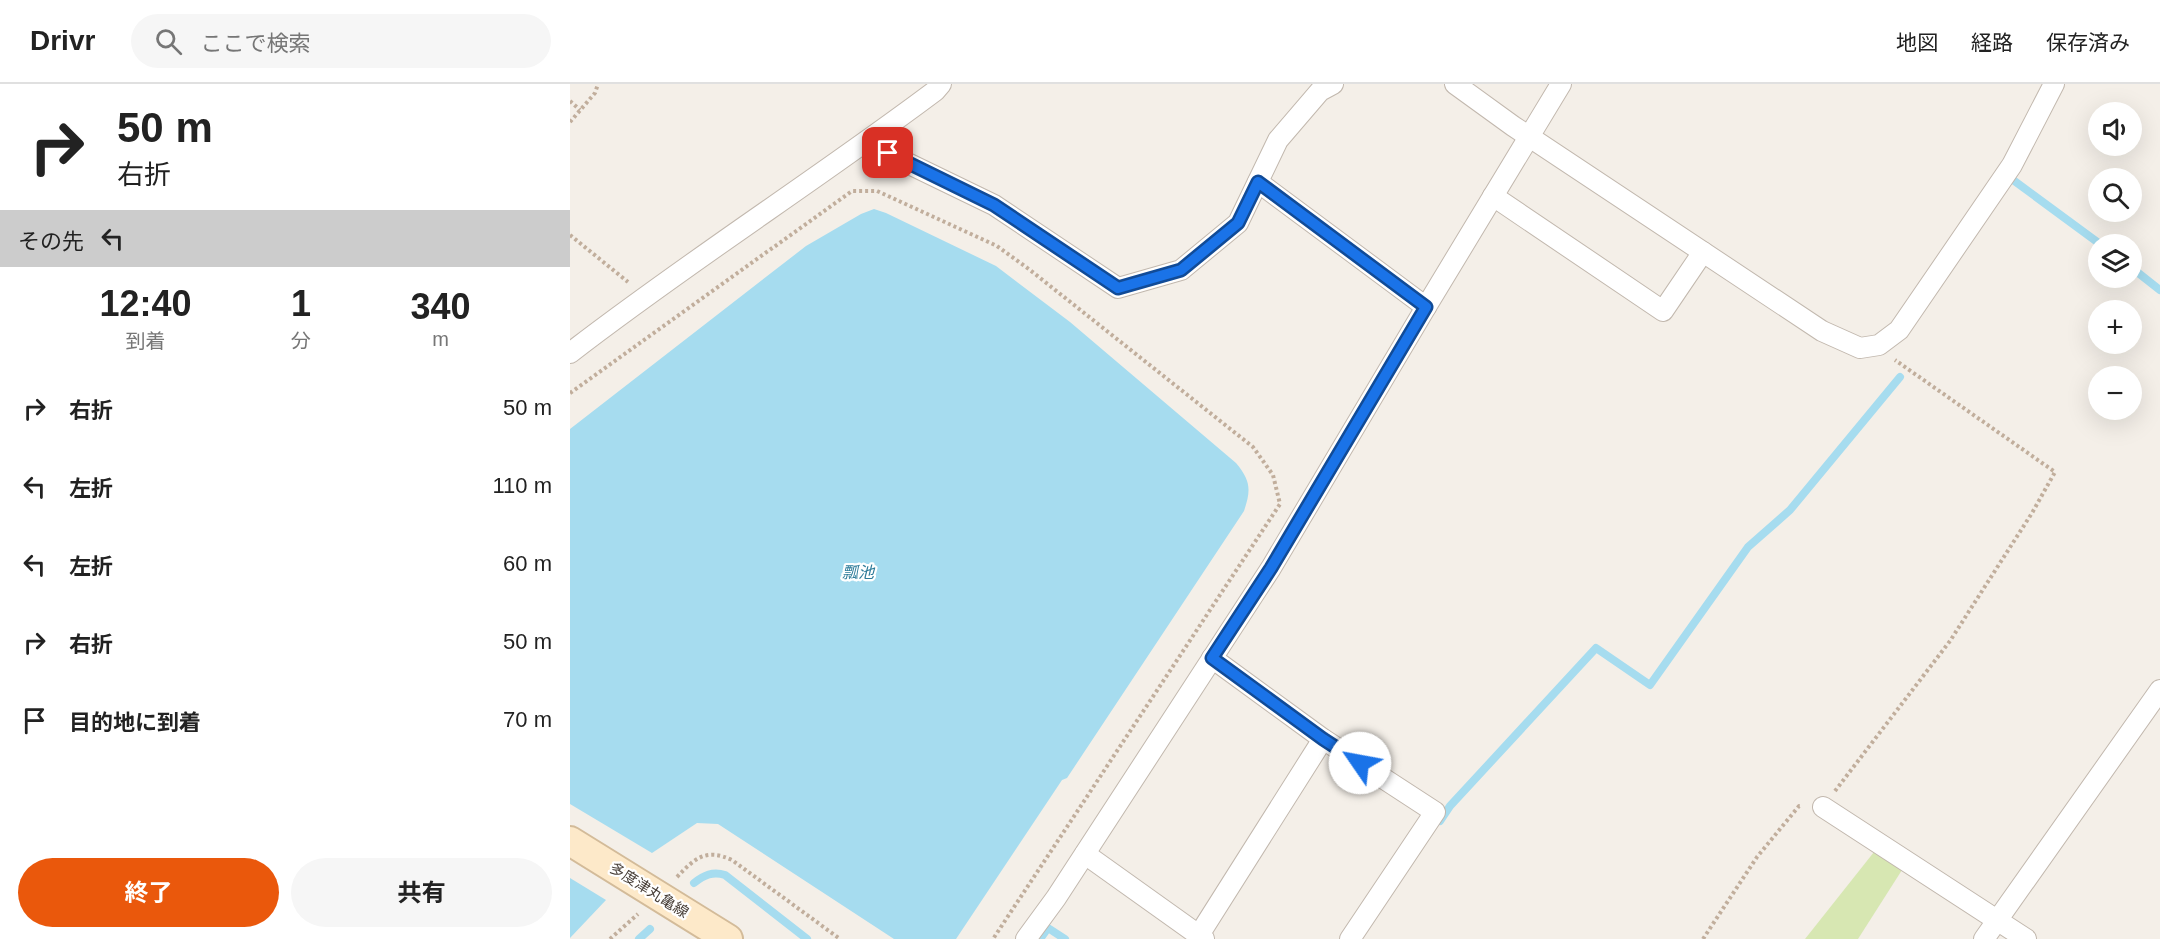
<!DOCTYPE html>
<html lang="ja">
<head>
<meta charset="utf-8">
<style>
	body { margin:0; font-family:Helvetica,"Noto Sans JP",sans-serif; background:#f6f6f6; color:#222; height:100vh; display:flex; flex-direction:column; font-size:22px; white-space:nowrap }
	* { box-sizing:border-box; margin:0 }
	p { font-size:20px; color:#767676 }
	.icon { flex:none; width:33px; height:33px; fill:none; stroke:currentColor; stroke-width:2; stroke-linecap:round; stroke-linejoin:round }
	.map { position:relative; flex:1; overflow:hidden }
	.side { display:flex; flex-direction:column; background:#fff; width:570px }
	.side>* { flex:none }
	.banner { background:#fff; color:#222; overflow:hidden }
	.buttons { position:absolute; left:1518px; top:18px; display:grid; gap:12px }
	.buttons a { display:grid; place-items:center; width:54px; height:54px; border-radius:50%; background:#fff; box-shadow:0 6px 24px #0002; font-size:30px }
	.pin { position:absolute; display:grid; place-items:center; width:51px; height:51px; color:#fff; margin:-26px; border-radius:12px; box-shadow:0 3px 9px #0006 }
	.me { position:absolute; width:66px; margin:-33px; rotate:303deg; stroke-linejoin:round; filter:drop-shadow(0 0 4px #0008) }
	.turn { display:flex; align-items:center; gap:21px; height:126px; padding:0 18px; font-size:27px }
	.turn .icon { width:78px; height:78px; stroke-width:2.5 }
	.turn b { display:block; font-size:42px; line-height:51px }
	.then { display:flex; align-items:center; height:57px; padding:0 18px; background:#0003; gap:12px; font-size:22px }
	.eta { display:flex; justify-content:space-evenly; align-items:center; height:102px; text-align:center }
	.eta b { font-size:36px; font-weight:700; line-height:42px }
	.action { display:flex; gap:12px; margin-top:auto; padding:12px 18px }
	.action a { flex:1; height:69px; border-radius:36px; background:#ea580c; color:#fff; font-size:24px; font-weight:700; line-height:69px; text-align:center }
	.action a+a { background:#f6f6f6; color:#222 }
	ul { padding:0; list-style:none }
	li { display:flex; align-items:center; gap:18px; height:78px; padding:0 18px }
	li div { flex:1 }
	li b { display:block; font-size:22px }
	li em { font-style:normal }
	header { display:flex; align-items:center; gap:36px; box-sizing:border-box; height:84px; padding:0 30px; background:#fff; border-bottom:2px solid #e0e0e0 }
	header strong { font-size:28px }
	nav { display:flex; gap:33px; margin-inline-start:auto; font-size:21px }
	.search { width:420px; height:54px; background:#f6f6f6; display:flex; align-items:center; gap:15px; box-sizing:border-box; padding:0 21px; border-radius:33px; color:#767676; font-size:22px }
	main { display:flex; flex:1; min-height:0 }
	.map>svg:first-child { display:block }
	.green { fill:#d7e7b2 }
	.water { fill:#a6dcef }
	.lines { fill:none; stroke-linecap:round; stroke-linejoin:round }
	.stream { stroke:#a6dcef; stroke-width:8 }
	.street-casing { stroke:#c2b8ae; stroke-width:22 }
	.secondary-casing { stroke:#d3bb99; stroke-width:32 }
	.path { stroke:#c1ae9c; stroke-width:4; stroke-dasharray:3 3; stroke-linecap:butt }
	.street { stroke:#fff; stroke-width:20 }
	.secondary { stroke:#fde9c9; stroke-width:28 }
	.route-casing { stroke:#114b97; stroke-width:15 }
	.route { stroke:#1a73e8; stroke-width:10 }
	.labels { text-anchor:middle; stroke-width:4.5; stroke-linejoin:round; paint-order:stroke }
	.street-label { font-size:15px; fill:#473e37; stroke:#fff }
	.water-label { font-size:16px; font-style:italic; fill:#2d7b99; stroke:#fff }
</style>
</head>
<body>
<header>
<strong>Drivr</strong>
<div class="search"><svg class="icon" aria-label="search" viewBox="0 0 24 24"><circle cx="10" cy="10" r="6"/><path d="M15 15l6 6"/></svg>ここで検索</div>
<nav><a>地図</a><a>経路</a><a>保存済み</a></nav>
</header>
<main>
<section class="side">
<div class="banner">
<div class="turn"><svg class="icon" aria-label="right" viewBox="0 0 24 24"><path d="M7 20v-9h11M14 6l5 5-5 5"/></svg><div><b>50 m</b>右折</div></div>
<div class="then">その先<svg class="icon" aria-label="left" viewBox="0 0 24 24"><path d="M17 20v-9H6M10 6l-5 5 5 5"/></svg></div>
</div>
<div class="eta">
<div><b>12:40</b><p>到着</p></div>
<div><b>1</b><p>分</p></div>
<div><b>340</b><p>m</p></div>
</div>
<ul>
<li><svg class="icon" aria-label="right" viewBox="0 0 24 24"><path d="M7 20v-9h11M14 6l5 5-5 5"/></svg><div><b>右折</b></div><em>50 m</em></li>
<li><svg class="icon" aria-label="left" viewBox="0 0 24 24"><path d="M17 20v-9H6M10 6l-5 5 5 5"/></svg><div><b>左折</b></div><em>110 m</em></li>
<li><svg class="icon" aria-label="left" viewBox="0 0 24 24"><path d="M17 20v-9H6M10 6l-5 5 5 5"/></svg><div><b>左折</b></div><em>60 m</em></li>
<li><svg class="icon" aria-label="right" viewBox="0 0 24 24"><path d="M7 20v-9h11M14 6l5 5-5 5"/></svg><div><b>右折</b></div><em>50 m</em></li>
<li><svg class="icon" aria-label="arrive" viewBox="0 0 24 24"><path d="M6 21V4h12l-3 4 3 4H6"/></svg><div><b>目的地に到着</b></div><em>70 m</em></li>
</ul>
<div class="action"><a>終了</a><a>共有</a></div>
</section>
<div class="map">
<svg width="1590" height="855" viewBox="0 0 1590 855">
	<rect width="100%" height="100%" fill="#f4efe8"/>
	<polygon class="green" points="1304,768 1332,786 1288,855 1235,855"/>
	<g class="water">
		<path d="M304,125L316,129L426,182L500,238L666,379C681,397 681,406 674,427L497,694L492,696L386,855H324L148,740L127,739L82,769L0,720V345L236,162L291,130Z"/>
		<polygon points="0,794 36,816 0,854"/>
	</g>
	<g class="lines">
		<g class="stream">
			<polyline points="1439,93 1530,160"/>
			<polyline points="1562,184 1590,206"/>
			<polyline points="870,737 880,722 1026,564 1080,601 1178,463 1220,426 1330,293"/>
			<path d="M124,799C134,791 143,787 155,791L237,855"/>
			<polyline points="69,855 80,845"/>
			<polyline points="470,855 478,844 495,855"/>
		</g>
		<defs>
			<g id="street">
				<polyline points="885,0 943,42 1252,247 1290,264 1309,261 1329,246 1442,81 1484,0"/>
				<polyline points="296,59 424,121 548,204 611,186 668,139 708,56 750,7 763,0"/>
				<polyline points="688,98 856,223"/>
				<polyline points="923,112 1093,227 1133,168"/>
				<path d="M0,269C119,177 245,97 365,7L371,0"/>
				<polyline points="642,574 753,655 865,728 780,855"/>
				<polyline points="1253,723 1456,855"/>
				<polyline points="515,770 634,855"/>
				<polyline points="629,851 753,655"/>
				<polyline points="456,855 486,814 701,484 856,223 991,0"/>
				<polyline points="1414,855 1590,606"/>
			</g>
			<polyline id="secondary" points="0,757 158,855"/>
		</defs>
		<use href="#street" class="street-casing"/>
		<use href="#secondary" class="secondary-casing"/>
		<g class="path">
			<polyline points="0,17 10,26"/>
			<polyline points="0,38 25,9 28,0"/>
			<polyline points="0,151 58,198"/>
			<polyline points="0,309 282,107 307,107 427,162 460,186 683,363 703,391 710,420 423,855"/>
			<polyline points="1265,707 1380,557 1462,429 1485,388 1325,276"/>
			<path d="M107,793C125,774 136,764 162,776L270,855"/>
			<polyline points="40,855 68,830"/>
			<polyline points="1133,855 1187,773 1229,722 1232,722"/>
		</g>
		<use href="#street" class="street"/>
		<use href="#secondary" class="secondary"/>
	</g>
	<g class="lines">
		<defs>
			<polyline id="route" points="318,69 424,121 548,204 611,186 668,139 688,98 856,223 701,484 642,574 753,655 790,679"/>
		</defs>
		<use href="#route" class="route-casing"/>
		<use href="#route" class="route"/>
	</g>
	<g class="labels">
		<g class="street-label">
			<text transform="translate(79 806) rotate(32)" y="5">多度津丸亀線</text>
		</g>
		<g class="water-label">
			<text x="288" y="494">瓢池</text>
		</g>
	</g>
</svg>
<div class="buttons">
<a><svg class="icon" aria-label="sound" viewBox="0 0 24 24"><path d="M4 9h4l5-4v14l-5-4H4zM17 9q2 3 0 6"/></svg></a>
<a><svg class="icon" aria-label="search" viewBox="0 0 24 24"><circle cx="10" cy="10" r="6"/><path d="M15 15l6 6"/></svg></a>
<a><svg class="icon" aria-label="layers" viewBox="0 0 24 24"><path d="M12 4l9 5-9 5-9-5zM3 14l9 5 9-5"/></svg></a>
<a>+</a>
<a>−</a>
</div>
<div class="pin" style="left:318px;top:69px;background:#d93025"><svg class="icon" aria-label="arrive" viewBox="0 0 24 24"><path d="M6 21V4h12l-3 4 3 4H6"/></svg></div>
<svg class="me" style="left:790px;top:679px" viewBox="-20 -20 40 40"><circle r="19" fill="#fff"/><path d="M0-13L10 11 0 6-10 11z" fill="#1a73e8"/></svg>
</div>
</main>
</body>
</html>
